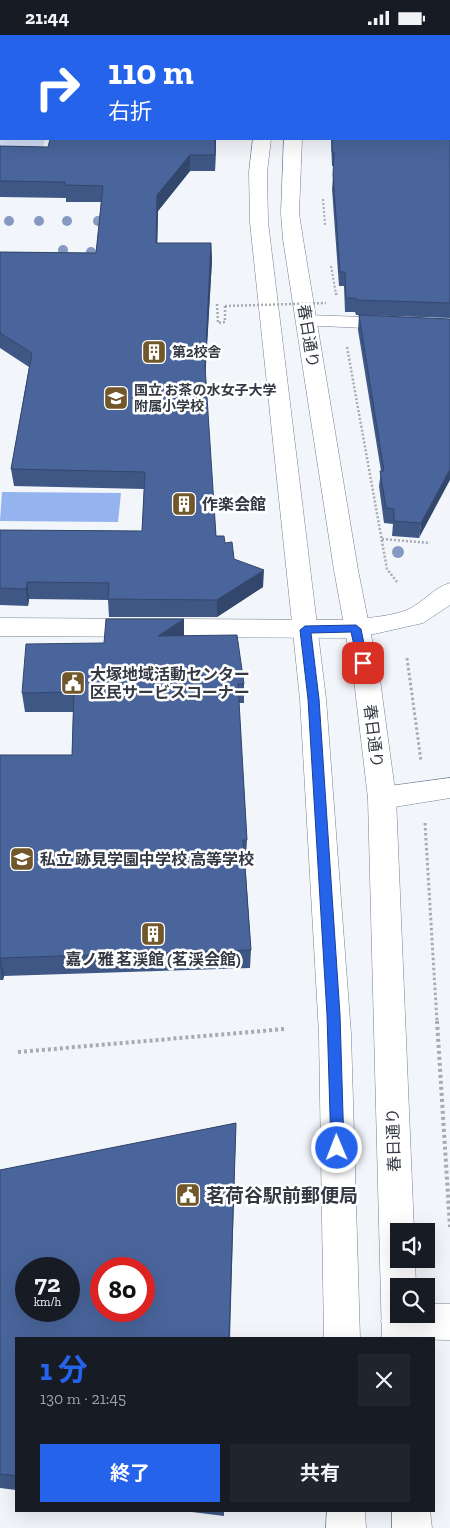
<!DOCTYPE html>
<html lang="ja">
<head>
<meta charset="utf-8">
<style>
	body { margin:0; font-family:"Zilla Slab","Noto Sans JP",serif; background:#20242c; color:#f1f3f6; height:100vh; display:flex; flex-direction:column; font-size:19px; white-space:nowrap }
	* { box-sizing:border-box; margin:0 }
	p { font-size:16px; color:#9ea1a6 }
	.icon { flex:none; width:28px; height:28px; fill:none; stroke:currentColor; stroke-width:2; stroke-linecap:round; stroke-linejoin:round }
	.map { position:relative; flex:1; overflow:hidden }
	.sheet { position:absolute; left:15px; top:1302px; width:420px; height:175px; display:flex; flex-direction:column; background:#171b24; border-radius:0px; box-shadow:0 5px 20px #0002 }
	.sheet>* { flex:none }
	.top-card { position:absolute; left:0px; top:0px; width:450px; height:105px; box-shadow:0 5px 20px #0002; background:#2563eb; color:#fff; overflow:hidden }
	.tools { position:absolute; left:390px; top:1188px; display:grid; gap:10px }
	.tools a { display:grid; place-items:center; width:45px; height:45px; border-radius:0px; background:#171b24; box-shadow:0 5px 20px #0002; font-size:25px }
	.speed { position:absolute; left:15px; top:1222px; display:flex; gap:10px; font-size:25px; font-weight:700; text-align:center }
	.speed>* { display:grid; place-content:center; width:65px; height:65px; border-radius:50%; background:#171b24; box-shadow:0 5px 20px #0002; line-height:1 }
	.speed small { font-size:12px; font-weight:400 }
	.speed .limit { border:8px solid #d22; background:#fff; color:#111 }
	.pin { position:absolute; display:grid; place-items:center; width:42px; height:42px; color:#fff; margin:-21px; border-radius:10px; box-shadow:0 2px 8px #0006 }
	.me { position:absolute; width:55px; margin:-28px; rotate:359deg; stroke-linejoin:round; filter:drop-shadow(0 0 4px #0008) }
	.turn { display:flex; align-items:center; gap:18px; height:105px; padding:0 25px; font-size:22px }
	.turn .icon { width:65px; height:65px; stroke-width:2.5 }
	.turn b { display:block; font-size:35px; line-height:42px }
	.round { display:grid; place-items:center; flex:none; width:52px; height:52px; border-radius:0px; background:#20242c }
	.overview { display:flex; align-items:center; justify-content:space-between; height:85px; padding:0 25px }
	h1 { font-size:30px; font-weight:700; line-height:38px; color:#2563eb }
	.action { display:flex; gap:10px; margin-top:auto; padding:10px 25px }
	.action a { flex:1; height:58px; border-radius:0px; background:#2563eb; color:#fff; font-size:20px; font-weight:700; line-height:58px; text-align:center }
	.action a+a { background:#20242c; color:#f1f3f6 }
	.status { display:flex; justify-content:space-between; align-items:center; height:35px; padding:0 25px; background:#171b24; direction:ltr }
	.status svg { height:14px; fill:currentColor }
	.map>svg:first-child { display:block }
	.green { fill:#d0ddf5 }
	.water { fill:#94b3ef }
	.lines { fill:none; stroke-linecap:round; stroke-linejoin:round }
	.street-casing { stroke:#748097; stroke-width:1 }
	.secondary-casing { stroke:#748097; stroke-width:1 }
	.highway-casing { stroke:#748097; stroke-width:1 }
	.path-far3 { stroke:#a7abb2; stroke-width:2; stroke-dasharray:2 2; stroke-linecap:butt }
	.path-far2 { stroke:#a7abb2; stroke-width:2.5; stroke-dasharray:2 2; stroke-linecap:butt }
	.path-far1 { stroke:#a7abb2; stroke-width:3; stroke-dasharray:2.5 2.5; stroke-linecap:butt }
	.path { stroke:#a7abb2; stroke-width:4; stroke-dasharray:3 3; stroke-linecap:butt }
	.street { fill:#fff; fill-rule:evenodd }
	.secondary { fill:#fff; fill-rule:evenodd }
	.highway { fill:#fff; fill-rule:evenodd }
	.path-bridge { stroke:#a7abb2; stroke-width:2.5; stroke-dasharray:2 2; stroke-linecap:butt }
	.tree { fill:#8599c2 }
	.wall { fill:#3f5785 }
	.shaded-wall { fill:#33476c }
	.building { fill:#49659b; stroke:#33476c; fill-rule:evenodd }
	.route { fill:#2563eb; stroke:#184099 }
	.labels { text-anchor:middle; stroke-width:5; stroke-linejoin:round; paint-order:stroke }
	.far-poi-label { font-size:14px; font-weight:bold; fill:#343943; stroke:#fff; text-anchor:start }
	.street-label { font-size:16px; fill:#343943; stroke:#fff }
	.poi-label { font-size:16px; font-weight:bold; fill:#343943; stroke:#fff; text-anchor:start }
	.near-poi-label { font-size:19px; font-weight:bold; fill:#343943; stroke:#fff; text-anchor:start }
</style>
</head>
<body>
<div class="status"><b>21:44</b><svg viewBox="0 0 49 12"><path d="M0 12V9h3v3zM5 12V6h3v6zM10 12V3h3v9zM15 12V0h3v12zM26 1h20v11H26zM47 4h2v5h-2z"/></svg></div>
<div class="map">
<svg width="450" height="1493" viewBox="0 0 450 1493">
	<rect width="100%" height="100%" fill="#f2f5fa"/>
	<polygon class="green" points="0,28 1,104 45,104 43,114 0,114"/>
	<polygon class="water" points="2,457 121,458 118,487 0,486"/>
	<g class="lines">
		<defs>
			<g id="street">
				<polygon points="11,0 32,0 33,1 12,1"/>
				<polygon points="307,280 450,285 450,297 300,290 297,286 300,282"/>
				<polygon points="450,743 450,763 382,774 372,770 368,763 372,756 382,752"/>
				<polygon points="399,1268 399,1279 426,1279 426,1269 450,1269 450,1305 399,1304 386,1298 381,1286 386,1274"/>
			</g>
			<path id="secondary" d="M450,548V570L423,588L356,603L0,601V583L356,585C372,582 392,581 407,575C423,568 434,552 450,548Z"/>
			<g id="highway">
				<polygon points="253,104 271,104 267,137 268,187 326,664 351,999 360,1304 324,1304 319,999 300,664 250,187 249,137"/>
				<polygon points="284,104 302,104 299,178 303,204 358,535 380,645 396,763 414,1196 399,1196 399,1224 415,1224 416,1251 399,1251 399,1279 417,1279 418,1304 382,1304 368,763 354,645 334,535 283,204 281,178"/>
				<polygon points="327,1476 365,1476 366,1493 326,1493"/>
				<polygon points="392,1476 430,1476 432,1493 392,1493"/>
			</g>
		</defs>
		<use href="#street" class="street-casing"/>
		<use href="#secondary" class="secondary-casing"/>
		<use href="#highway" class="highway-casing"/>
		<g class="path-far3">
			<polyline points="323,164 325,190"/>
			<polyline points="331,231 336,259"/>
		</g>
		<g class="path-far2">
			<polyline points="336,258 337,262"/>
			<polyline points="217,269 218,288 225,287 225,271"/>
			<polyline points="347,312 387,534 397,547"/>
			<polyline points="382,504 430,508"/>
		</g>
		<g class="path-far1">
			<polyline points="407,623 421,726"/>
			<polyline points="425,788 437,987"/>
		</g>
		<g class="path">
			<polyline points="437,986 450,1192"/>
			<polyline points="18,1017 285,994"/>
		</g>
		<use href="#street" class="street"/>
		<use href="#secondary" class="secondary"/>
		<use href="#highway" class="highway"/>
		<polyline class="path-bridge" points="225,271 326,268"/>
	</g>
	<g class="tree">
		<circle cx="9" cy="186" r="5"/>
		<circle cx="39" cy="186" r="5"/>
		<circle cx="67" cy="186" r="5"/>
		<circle cx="98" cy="186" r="5"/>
		<circle cx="63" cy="215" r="5"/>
		<circle cx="91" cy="217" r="5"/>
		<circle cx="398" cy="517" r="6"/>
	</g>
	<g class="wall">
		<polygon points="45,0 254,0 253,1 51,1"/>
		<polygon points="450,0 450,283 361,280 450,284 419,503 392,501 393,489 384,488 379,451 381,436 358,295 359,280 356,280 355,277 345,277 344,251 339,251 332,154 334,131 332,131 331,104 449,104"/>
		<polygon points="216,104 215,136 190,136 158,176 157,208 211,208 212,225 205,340 216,501 225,508 234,524 263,552 217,582 109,582 108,565 29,564 28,571 0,570 0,495 142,496 144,454 14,451 11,434 29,332 0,313 0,217 96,218 101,167 66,167 66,163 0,162 0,111 48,112"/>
		<polygon points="184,584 184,601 244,649 244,668 239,668 247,805 246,824 245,824 251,915 250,933 4,941 3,945 0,945 0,720 72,720 73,677 25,677 22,658 104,608"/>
		<polygon points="236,1088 230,1304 16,1304 16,1455 0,1453 0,1135"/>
		<polygon points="184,1476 224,1476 224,1481"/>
	</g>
	<g class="shaded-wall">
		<polygon points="247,0 254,0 253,1 246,1"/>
		<polygon points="215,104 216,104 215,136"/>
		<polygon points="190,120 190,136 158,176 157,225 156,208 157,160"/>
		<polygon points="211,208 212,225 205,348 205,331"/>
		<polygon points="450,434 450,445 419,503 421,488"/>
		<polygon points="264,535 263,552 217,582 217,565"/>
		<polygon points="27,547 29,564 28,571 26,554"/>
		<polygon points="184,584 184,604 158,601"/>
		<polygon points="0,922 4,941 3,945 0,928"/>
	</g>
	<g class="building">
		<polygon points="78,0 247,0 246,1 77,1"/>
		<polygon points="343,0 450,0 450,69 449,69 449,78 449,1 343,1"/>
		<polygon points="449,80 450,81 450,268 357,265 356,263 346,263 345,237 340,237 333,140 334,117 332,117 332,104 449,104"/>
		<polygon points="50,104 215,104 215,120 190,120 157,160 156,208 211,208 205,331 216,501 224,501 225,508 232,507 234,524 264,535 217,565 108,564 109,548 27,547 26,554 0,553 0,495 142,496 145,437 11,434 32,318 0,298 0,217 96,218 103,151 65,150 65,147 0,146 0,111 48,112"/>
		<polygon points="359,280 450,284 450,434 421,488 394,486 394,474 386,473 380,436 384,436"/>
		<polygon points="106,584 184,584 158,601 237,600 244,649 238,649 247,805 243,805 251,915 0,923 0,720 72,720 74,657 22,658 26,609 104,608"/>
		<path d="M236,1088L229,1304H16V1441L0,1439V1135ZM26,1234H69V1276H26ZM101,1234H144V1276H101Z"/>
	</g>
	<polygon class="route" points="356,590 361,594 368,628 363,631 358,628 351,597 311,598 319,664 340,980 344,1113 342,1117 337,1119 333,1117 331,1113 327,980 308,664 300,595 305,591"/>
	<defs>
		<symbol id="building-square" viewBox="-11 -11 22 22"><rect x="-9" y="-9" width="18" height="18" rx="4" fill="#715729" stroke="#fff"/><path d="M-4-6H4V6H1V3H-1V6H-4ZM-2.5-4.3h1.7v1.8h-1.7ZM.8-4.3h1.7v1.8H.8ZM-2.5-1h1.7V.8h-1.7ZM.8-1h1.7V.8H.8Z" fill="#fff"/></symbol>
		<symbol id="school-square" viewBox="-11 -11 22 22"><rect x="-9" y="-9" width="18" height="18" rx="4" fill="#715729" stroke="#fff"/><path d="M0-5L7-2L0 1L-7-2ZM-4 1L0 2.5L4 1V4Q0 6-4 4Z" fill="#fff"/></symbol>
		<symbol id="civic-square" viewBox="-11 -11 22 22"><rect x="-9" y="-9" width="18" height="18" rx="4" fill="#715729" stroke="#fff"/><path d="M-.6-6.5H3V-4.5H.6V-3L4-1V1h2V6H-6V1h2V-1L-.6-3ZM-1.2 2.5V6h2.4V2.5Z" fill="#fff"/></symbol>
	</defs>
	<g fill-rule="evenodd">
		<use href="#building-square" x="140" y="303" width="28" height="28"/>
		<use href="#school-square" x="102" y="349" width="28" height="28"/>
		<use href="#building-square" x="170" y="455" width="28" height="28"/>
		<use href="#civic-square" x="59" y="634" width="28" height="28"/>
		<use href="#school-square" x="8" y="810" width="28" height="28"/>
		<use href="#building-square" x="139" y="885" width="28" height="28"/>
		<use href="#civic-square" x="174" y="1146" width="28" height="28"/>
	</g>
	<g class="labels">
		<g class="far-poi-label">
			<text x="172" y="322">第2校舎</text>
			<text x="134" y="360">国立 お茶の水女子大学<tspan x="134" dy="16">附属小学校</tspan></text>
		</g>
		<g class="street-label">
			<text transform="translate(309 301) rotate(81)" y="6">春日通り</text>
			<text transform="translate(374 701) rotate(83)" y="6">春日通り</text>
			<text transform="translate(393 1105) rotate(-92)" y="6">春日通り</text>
		</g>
		<g class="poi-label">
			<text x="202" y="475">作楽会館</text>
			<text x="90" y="645">大塚地域活動センター<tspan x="90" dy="18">区民サービスコーナー</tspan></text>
			<text x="40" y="830">私立 跡見学園中学校 高等学校</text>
			<text x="153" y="930" text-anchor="middle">嘉ノ雅 茗渓館 (茗渓会館)</text>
		</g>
		<g class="near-poi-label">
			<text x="206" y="1167">茗荷谷駅前郵便局</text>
		</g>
	</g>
</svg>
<div class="tools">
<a><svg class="icon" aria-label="sound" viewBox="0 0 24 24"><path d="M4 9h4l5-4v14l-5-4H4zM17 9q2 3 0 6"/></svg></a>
<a><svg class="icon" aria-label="search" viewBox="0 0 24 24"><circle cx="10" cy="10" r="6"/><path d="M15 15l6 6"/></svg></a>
</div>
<div class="speed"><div>72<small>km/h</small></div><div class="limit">80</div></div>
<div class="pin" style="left:363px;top:628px;background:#d93025"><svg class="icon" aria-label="arrive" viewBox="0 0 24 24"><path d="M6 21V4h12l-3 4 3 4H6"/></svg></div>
<svg class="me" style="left:337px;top:1113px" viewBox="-20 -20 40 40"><circle r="17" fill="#2563eb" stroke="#fff" stroke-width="3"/><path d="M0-11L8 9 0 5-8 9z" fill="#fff"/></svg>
<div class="top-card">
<div class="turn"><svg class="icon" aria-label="right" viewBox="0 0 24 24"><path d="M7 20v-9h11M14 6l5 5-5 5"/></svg><div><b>110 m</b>右折</div></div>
</div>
<section class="sheet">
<div class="overview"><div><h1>1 分</h1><p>130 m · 21:45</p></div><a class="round"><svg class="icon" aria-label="close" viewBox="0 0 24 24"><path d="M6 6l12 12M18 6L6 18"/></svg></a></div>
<div class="action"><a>終了</a><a>共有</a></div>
</section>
</div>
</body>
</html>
